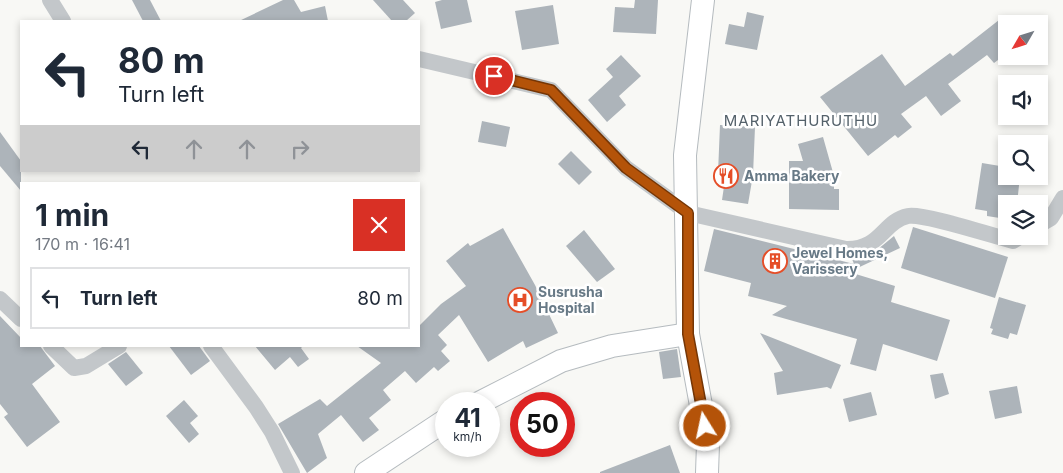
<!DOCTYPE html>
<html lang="en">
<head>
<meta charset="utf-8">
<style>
	body { margin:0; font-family:Inter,sans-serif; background:#f2f2f3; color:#1f2937; height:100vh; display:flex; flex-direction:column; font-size:19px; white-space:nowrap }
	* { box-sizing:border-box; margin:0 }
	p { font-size:16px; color:#747a83 }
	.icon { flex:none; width:28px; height:28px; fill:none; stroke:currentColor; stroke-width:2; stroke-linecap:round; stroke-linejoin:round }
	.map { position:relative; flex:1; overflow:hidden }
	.details { position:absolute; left:20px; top:182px; width:400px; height:165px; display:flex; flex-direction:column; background:#fff; border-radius:0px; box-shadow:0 2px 8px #0003 }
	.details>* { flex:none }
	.hud { position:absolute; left:20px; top:20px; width:400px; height:152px; border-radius:0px; box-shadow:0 2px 8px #0003; background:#fff; color:#1f2937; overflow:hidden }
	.needle { width:32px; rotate:231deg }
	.controls { position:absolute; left:998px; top:15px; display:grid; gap:10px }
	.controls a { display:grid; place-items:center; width:50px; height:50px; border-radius:0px; background:#fff; box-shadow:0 2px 8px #0003; font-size:25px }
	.speed { position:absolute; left:435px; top:392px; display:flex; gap:10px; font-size:25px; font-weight:700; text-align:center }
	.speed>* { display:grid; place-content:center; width:65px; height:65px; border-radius:50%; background:#fff; box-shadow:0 2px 8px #0003; line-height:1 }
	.speed small { font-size:12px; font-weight:400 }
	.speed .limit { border:8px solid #d22; background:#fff; color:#111 }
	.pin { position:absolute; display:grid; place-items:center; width:42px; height:42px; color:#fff; margin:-21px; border:2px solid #fff; border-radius:50%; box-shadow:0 1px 5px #0007 }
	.me { position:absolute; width:55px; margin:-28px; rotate:350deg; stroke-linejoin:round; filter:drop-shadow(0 0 4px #0008) }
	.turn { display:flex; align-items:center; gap:18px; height:105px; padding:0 15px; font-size:22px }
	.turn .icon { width:65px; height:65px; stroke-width:2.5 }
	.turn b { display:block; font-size:35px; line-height:42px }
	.lanes { display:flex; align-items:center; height:48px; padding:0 15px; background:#0003; justify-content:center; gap:25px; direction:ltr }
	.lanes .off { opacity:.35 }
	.round { display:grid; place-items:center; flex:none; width:52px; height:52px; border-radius:0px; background:#f2f2f3 }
	.overview { display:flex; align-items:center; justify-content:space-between; height:85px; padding:0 15px }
	h1 { font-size:30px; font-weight:700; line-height:38px }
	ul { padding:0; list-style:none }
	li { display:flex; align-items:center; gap:15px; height:62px; margin:0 10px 8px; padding:0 5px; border:2px solid #e0e1e3; border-radius:0px }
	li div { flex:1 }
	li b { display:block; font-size:19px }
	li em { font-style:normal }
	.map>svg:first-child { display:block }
	.building { fill:#adb4ba }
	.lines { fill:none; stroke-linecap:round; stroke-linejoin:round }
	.secondary-casing { stroke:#b5bbbf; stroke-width:24 }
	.minor { stroke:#c3c7ca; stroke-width:16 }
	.secondary { stroke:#fff; stroke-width:22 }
	.route-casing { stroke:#753606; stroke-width:12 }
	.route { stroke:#b45309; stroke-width:9 }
	.labels { text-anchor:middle; stroke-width:5; stroke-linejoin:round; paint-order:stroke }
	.poi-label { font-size:14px; font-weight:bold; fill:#677986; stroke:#fff; text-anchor:start }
	.neighbourhood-label { font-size:15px; letter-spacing:1px; fill:#55626b; stroke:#fff }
</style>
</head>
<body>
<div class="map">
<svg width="1063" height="473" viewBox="0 0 1063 473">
	<rect width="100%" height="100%" fill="#f8f8f5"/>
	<g class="building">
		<polygon points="132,0 150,0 161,21 143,21"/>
		<polygon points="283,0 294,0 301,12 325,6 328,21 239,21"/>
		<polygon points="373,0 403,0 415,13 406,21 392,21"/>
		<polygon points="442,0 467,0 472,22 441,29 435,2"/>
		<polygon points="635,0 658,0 656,34 613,32 615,7 634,8"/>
		<polygon points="553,5 559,44 522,50 515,11"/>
		<polygon points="747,12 764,16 757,50 725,44 729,24 744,27"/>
		<polygon points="999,20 1006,29 1006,54 994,63 987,55 948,84 961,101 941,116 926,96 901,114 912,127 898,138 895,135 868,156 820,97 882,54 905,86 950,53 953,56"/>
		<polygon points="621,55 641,76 619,96 626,105 607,122 588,100 613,77 606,69"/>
		<polygon points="482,121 510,127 506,147 478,142"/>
		<polygon points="720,125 755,127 753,175 748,204 722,200 726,173 718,173"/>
		<polygon points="0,132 21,161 21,191 0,166"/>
		<polygon points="823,137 834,176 834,189 839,189 839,210 789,209 789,161 803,161 798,144"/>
		<polygon points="571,151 592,172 579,185 558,164"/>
		<polygon points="982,163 1006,167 1006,176 1020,176 1017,204 1006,204 1006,219 987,216 987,211 975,209"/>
		<polygon points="913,227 1008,257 995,298 901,268"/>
		<polygon points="503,228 535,285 558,333 526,348 523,341 488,362 459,315 438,335 447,345 441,351 450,361 438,371 434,367 416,383 405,371 383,390 391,400 369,418 379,430 363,442 341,415 318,434 327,458 307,473 278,424 320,399 327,406 381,363 357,346 419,346 419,326 441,304 466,286 446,261 468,243 470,246"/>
		<polygon points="714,229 854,264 852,259 872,254 894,236 900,248 849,272 895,286 891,302 950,320 937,361 883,344 876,371 850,364 857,339 772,315 787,306 748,296 751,283 704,271"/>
		<polygon points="584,230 615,269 597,282 566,246"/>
		<polygon points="999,297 1026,305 1017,335 1010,333 1008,339 991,334 993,329 990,328"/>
		<polygon points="0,316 21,338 21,346 40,346 55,366 32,384 60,422 27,447 4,417 8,414 0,404"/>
		<polygon points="760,333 841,365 831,389 827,387 777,395 774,373 783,371"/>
		<polygon points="169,346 199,346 210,361 191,375"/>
		<polygon points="255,346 303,346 301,348 309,359 298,367 290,357 275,370"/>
		<polygon points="677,349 681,377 663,379 659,352"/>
		<polygon points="126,352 143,373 126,386 108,364"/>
		<polygon points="943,373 949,394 935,399 930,375"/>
		<polygon points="1017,386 1022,413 995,419 989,391"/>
		<polygon points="871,392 877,415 849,422 843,399"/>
		<polygon points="184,400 198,416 190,423 199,434 189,443 166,416"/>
		<polygon points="670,445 680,473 600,473 600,472"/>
	</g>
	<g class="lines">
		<defs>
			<g id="secondary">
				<polyline points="703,0 685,155 688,334 708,444 707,473"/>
				<polyline points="477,404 561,361 612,346 688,334"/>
				<polyline points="366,473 446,420"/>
			</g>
		</defs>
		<use href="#secondary" class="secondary-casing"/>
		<g class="minor">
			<polyline points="50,0 63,21"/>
			<path d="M419,59L551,90L626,168L688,213L846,249C881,250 883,221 908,216C924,213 993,236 1013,241L1021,236"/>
			<polyline points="1039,225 1051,218 1063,198"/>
			<polyline points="0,299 21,319"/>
			<polyline points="51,346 74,368 86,366 119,346"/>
			<polyline points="211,346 256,407 272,432 292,473"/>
		</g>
		<use href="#secondary" class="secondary"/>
	</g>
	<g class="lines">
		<defs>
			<polyline id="route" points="494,76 551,90 626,168 688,213 688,334 705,426"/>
		</defs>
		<use href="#route" class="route-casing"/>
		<use href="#route" class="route"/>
	</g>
	<defs>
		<symbol id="restaurant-ring" viewBox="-11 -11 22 22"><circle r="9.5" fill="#fff" stroke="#e54e28" stroke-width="1.5"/><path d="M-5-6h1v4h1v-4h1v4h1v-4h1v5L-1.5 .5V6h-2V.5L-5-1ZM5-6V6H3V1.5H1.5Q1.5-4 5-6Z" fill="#e54e28"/></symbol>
		<symbol id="building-ring" viewBox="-11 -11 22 22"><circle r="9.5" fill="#fff" stroke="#e54e28" stroke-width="1.5"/><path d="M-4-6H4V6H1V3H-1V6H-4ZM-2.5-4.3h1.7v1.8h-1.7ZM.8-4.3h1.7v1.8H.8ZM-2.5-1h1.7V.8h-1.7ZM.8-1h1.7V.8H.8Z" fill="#e54e28"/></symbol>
		<symbol id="hospital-ring" viewBox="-11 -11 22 22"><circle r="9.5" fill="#fff" stroke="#e54e28" stroke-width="1.5"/><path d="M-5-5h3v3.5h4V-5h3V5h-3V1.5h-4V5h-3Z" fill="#e54e28"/></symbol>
	</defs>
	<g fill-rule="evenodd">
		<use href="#restaurant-ring" x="712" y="162" width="28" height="28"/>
		<use href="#building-ring" x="761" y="247" width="28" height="28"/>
		<use href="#hospital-ring" x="506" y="286" width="28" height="28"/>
	</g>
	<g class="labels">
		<g class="poi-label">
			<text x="744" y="181">Amma Bakery</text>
			<text x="792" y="258">Jewel Homes,<tspan x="792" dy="16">Varissery</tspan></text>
			<text x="538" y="297">Susrusha<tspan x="538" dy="16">Hospital</tspan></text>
		</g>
		<g class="neighbourhood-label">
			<text x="801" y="126">MARIYATHURUTHU</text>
		</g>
	</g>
</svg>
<div class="controls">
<a><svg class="needle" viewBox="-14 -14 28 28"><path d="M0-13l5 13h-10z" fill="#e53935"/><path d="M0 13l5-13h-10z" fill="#747a83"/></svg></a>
<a><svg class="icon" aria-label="sound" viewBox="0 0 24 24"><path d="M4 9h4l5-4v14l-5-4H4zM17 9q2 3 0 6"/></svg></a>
<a><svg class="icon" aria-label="search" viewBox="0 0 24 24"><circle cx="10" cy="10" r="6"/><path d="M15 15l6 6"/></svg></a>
<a><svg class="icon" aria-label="layers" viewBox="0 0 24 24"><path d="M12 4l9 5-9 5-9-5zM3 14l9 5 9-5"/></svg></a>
</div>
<div class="speed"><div>41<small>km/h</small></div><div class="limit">50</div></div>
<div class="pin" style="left:494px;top:76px;background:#d93025"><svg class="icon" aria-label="arrive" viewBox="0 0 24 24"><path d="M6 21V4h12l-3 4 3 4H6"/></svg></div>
<svg class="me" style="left:705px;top:426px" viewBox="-20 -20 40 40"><circle r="17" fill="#b45309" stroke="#fff" stroke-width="3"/><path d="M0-11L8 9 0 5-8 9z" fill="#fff"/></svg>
<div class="hud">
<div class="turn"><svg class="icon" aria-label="left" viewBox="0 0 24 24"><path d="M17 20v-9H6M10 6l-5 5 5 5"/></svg><div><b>80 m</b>Turn left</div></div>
<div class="lanes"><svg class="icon" aria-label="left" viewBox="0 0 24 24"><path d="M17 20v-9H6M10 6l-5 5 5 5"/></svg><svg class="icon off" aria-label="ahead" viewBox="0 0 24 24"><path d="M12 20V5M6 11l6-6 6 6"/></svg><svg class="icon off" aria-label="ahead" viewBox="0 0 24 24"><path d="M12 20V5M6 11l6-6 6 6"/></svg><svg class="icon off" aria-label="right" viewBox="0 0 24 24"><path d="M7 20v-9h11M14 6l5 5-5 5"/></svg></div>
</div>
<section class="details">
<div class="overview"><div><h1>1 min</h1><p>170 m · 16:41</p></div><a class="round" style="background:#d93025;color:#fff"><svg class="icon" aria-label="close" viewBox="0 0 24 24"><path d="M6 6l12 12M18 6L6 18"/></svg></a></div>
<ul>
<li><svg class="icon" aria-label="left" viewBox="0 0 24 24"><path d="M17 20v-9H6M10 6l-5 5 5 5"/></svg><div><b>Turn left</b></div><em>80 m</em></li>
</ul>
</section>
</div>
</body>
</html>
